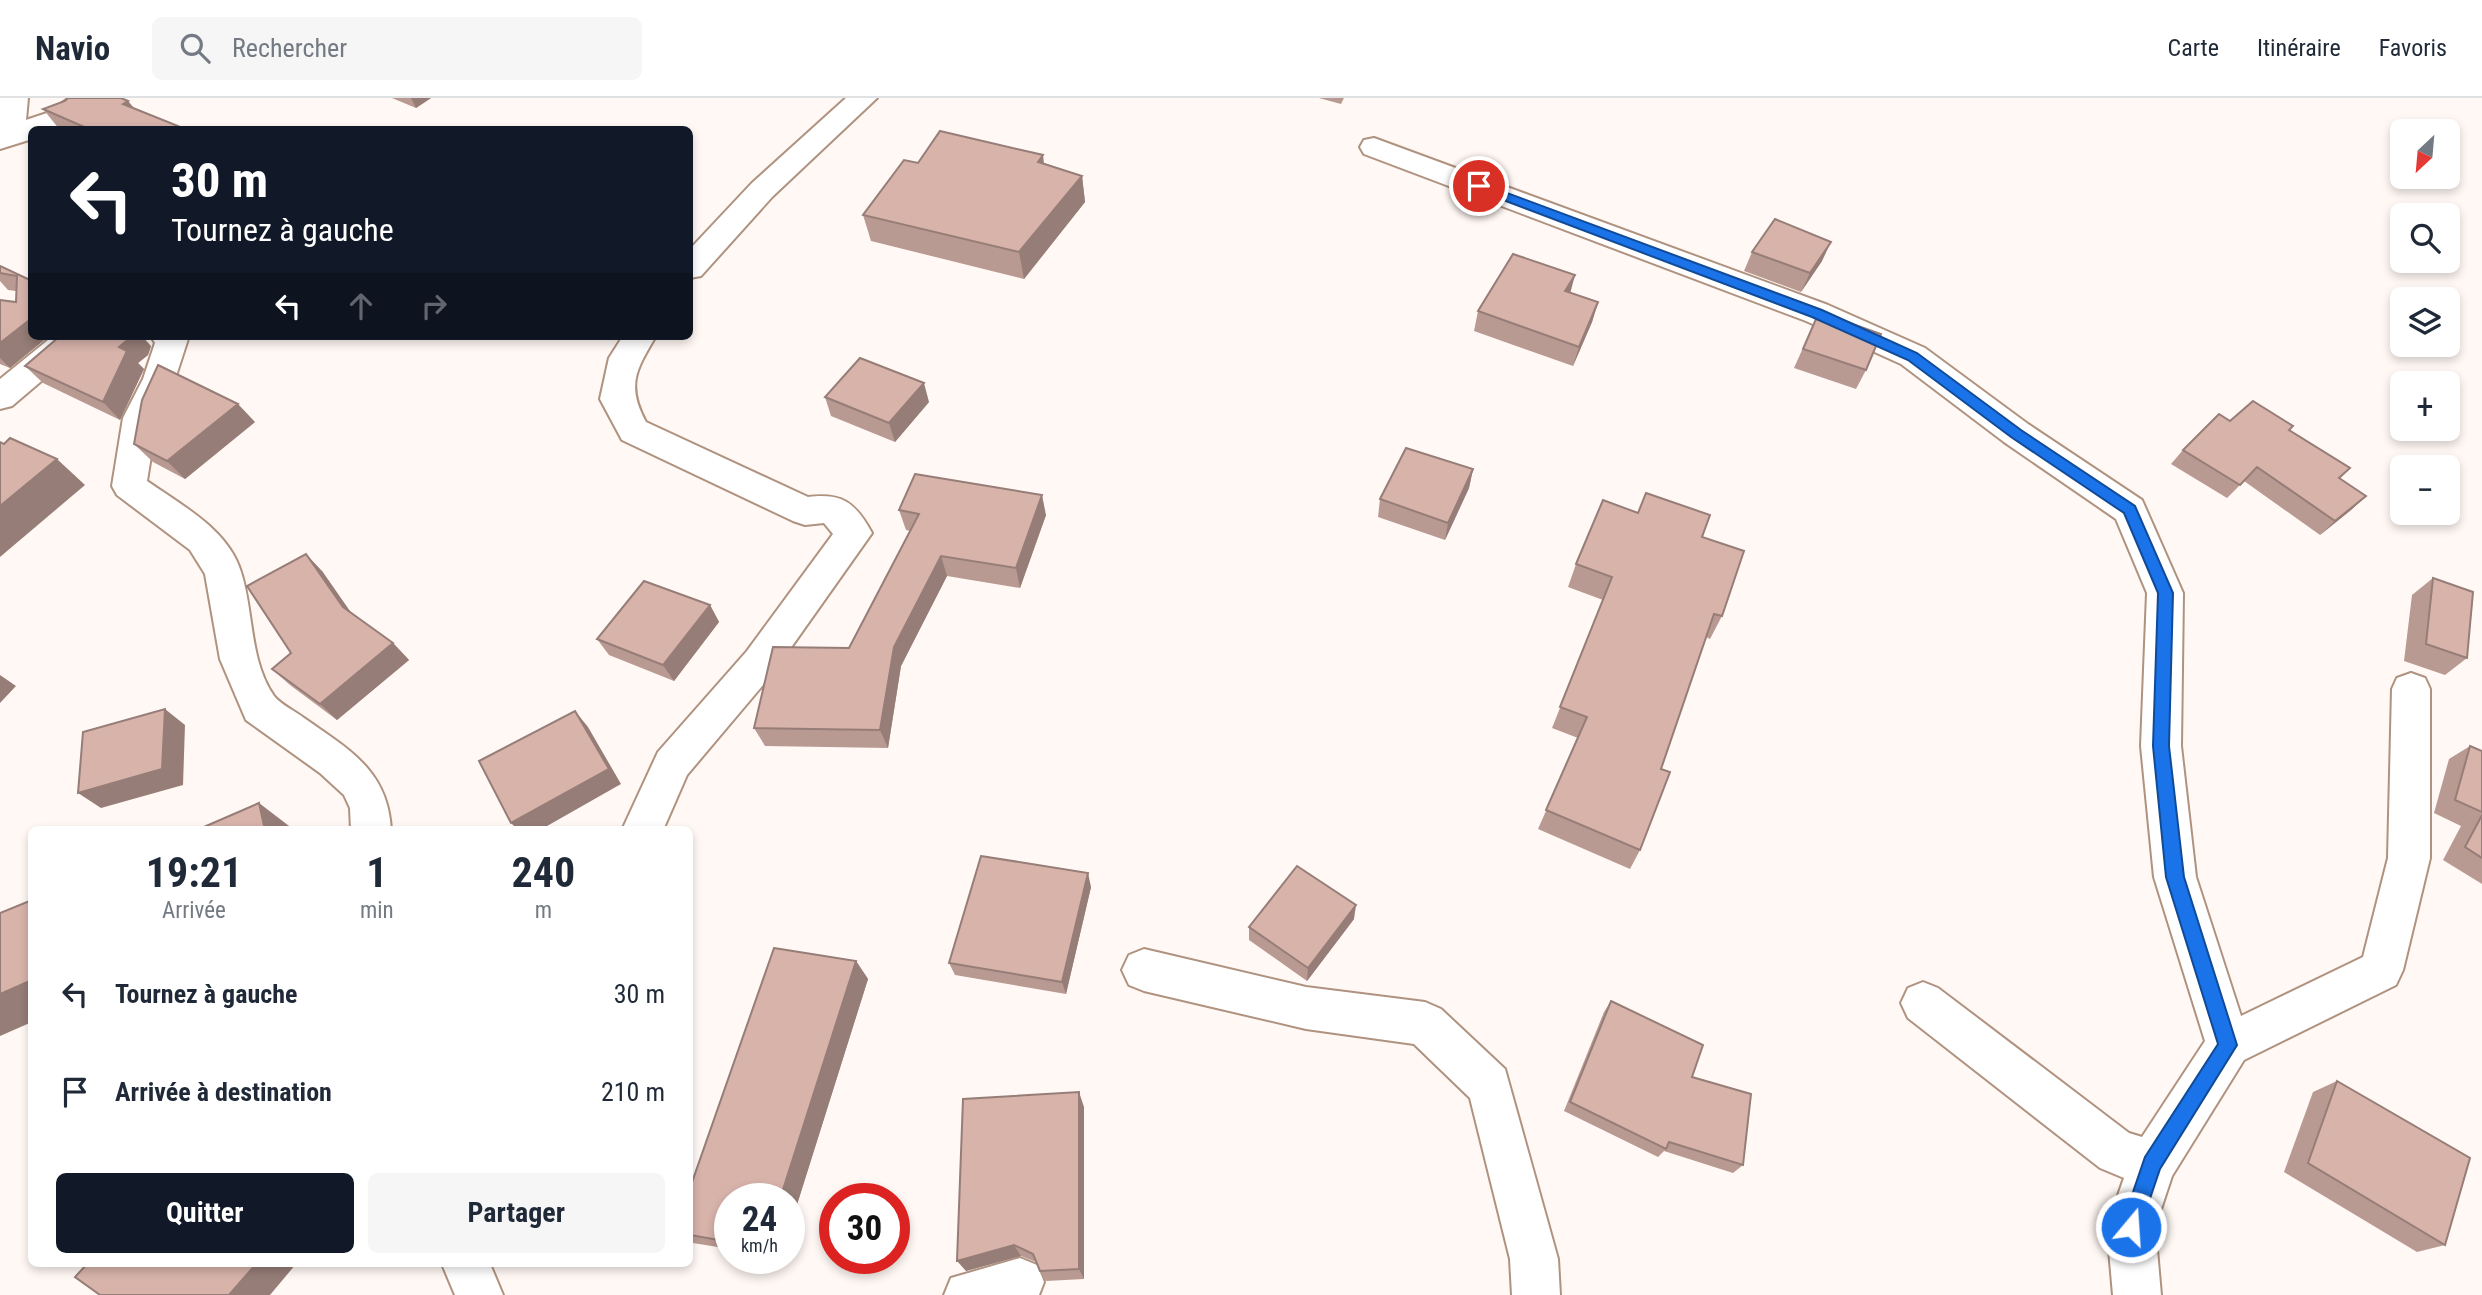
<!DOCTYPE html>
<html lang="fr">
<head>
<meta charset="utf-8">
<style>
	body { margin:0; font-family:"Roboto Condensed",sans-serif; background:#f6f6f7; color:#1f2937; height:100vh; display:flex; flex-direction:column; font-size:26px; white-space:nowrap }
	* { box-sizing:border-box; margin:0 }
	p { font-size:23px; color:#747a83 }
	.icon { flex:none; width:38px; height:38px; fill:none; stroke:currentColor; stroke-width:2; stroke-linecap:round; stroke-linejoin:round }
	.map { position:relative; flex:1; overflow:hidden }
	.sheet { position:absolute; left:28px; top:728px; width:665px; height:441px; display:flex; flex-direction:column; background:#fff; border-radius:10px; box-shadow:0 4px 10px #0003 }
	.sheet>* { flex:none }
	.hud { position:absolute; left:28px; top:28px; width:665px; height:214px; border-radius:10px; box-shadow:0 4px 10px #0003; background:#111827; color:#fff; overflow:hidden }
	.needle { width:46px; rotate:206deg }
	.fabs { position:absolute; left:2390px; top:21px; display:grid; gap:14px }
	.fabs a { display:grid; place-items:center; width:70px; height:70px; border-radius:10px; background:#fff; box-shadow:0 4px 10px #0003; font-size:35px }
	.speed { position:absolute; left:714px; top:1085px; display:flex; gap:14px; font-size:35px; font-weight:700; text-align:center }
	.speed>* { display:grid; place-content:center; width:91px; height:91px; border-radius:50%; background:#fff; box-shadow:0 4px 10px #0003; line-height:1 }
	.speed small { font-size:18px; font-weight:400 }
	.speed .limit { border:10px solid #d22; background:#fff; color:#111 }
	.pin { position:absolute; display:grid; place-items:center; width:60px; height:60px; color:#fff; margin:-30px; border:4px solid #fff; border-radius:50%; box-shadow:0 2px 7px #0007 }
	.me { position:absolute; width:77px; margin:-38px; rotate:18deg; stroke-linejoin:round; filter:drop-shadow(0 0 5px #0008) }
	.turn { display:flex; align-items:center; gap:24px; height:147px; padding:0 28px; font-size:32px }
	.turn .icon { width:91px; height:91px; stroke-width:2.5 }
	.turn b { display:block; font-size:49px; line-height:60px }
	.lanes { display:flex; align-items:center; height:66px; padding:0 28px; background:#0003; justify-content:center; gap:35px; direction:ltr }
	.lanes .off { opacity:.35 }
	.eta { display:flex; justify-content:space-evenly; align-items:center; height:119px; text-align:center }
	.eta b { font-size:42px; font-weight:700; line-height:49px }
	.primary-button { display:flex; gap:14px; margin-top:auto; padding:14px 28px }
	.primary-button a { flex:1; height:80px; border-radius:10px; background:#111827; color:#fff; font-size:28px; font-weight:700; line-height:80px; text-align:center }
	.primary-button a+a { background:#f6f6f7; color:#1f2937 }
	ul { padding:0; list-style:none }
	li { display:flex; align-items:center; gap:21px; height:98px; padding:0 28px }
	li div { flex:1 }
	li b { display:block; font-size:26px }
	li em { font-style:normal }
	header { display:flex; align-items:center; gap:42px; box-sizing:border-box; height:98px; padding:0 35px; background:#fff; border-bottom:2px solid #e0e1e3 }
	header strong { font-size:33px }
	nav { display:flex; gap:38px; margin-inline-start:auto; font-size:24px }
	.search { width:490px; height:63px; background:#f6f6f7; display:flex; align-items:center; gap:18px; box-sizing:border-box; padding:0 24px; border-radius:10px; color:#747a83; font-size:26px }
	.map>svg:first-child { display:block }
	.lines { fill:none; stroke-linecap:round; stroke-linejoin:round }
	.minor-casing { stroke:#af927f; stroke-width:4 }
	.minor { fill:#fff; fill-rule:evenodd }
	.wall { fill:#b99a92 }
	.shaded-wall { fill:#967d77 }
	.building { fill:#d7b3aa; stroke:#967d77; stroke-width:2 }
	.route { fill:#1a73e8; stroke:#114b97; stroke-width:2 }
</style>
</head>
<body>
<header>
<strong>Navio</strong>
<div class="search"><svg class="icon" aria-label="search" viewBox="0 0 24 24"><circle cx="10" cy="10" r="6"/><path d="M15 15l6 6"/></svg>Rechercher</div>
<nav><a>Carte</a><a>Itinéraire</a><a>Favoris</a></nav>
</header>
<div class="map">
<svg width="2482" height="1197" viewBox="0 0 2482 1197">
	<rect width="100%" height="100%" fill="#fff8f4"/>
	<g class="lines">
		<defs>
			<g id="minor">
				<path d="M0,0H28L26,22L50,14L69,0H101C85,24 59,32 32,32V41L0,51Z"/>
				<polygon points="846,0 877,0 772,99 701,178 690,180 690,151 752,85"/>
				<polygon points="1374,40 1828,207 1925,250 2028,326 2142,402 2183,495 2181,648 2196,779 2241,918 2363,859 2388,760 2392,591 2397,580 2411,575 2425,580 2430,591 2430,760 2403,872 2396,887 2244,962 2172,1078 2155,1129 2161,1197 2113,1197 2107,1129 2124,1080 2100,1070 1908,920 1901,905 1908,890 1923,884 1938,890 2129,1035 2142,1039 2205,943 2154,779 2141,648 2147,495 2116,421 2004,344 1901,266 1806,223 1364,56 1360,49 1364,42"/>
				<polygon points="53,238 90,238 85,246 12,308 0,311 0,281"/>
				<path d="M151,238H186L188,241L175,281L157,320L147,383C181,407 228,431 241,474C254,514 249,562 274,598C280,606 295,613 304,620C348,651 388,672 391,732H351L350,710L344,697L320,675L246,622L220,561L205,476L190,452L117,397L112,388L123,320L143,281L155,245Z"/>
				<path d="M623,238H656C636,272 626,287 646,324L808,399C842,395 855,404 872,435L773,575L687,677L663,732H622L658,654L747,553L833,436L824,425L805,427L793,423L622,342L600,301L609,260Z"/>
				<polygon points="1144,851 1306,889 1425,904 1441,911 1505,971 1558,1161 1560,1197 1512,1197 1510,1161 1470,1000 1414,946 1306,931 1144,893 1129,887 1122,872 1129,857"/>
				<polygon points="1020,1160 1037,1167 1044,1184 1039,1197 944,1197 951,1180"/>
				<polygon points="442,1166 490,1166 503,1197 455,1197"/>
			</g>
		</defs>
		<use href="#minor" class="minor-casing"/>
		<use href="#minor" class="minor"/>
	</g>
	<g class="wall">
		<polygon points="392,0 431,0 416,10"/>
		<polygon points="1319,0 1344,0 1341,6"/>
		<polygon points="128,3 134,10 180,32 60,32 43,11"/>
		<polygon points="918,65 1044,65 1082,78 1085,104 1024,181 871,143 863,117"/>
		<polygon points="1752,154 1822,163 1801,194 1744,173"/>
		<polygon points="0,168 32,183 32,238 49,238 10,270 0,266 0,202 16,204 16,193 8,192 0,183"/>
		<polygon points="1570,195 1598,204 1592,224 1573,268 1474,233 1478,213"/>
		<polygon points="1819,214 1866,272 1856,291 1794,270"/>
		<polygon points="151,248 148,257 138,265 144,271 120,322 43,285 25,268"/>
		<polygon points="825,299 929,304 895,344 831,318"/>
		<polygon points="2230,323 2289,332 2340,380 2366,398 2351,412 2320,437 2244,383 2227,400 2171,366 2183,352"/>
		<polygon points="255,324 185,381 153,364 134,346"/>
		<polygon points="1473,371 1469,390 1445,442 1378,419 1380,401"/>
		<polygon points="899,412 1046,417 1020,490 947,478 901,568 888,650 765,648 754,630 849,550 910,433 906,432"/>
		<polygon points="1702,439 1722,518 1710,541 1706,539 1661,671 1640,752 1630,771 1538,731 1578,640 1552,630 1603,502 1568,489 1576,466"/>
		<polygon points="322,473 351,515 393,545 409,562 337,622 290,587 272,571 291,555"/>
		<polygon points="2433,480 2467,560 2445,577 2404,563 2412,497"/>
		<polygon points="710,507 719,524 674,583 609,557 597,541"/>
		<polygon points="2470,648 2482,653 2482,786 2443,762 2461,728 2434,715 2449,661"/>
		<polygon points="1091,789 1066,896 955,877 949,865"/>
		<polygon points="1354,821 1307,883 1249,842 1249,829"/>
		<polygon points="856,863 868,881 789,1132 789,1101 730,1101 730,1151 693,1145 690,1143 690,1090"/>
		<polygon points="1611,903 1692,979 1743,1067 1733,1075 1664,1053 1658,1059 1564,1013 1604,914"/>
		<polygon points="2337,983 2445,1147 2417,1154 2284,1074 2313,994"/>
		<polygon points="1084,1009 1084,1181 1046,1183 1040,1173 1036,1164 1021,1158 966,1173"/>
	</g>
	<g class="shaded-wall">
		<polygon points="411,0 431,0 416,10"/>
		<polygon points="128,3 143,23 123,6"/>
		<polygon points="1043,57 1046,83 1038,64"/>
		<polygon points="1082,78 1085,104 1024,181 1019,154"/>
		<polygon points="1831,144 1822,163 1801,194 1810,175"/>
		<polygon points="1575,177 1570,196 1565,193"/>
		<polygon points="1598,204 1592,224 1573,268 1579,249"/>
		<polygon points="32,220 32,238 49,238 10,270 0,260 0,245"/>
		<polygon points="132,238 142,238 151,248 148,257 138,265 144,271 120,322 103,304 119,249"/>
		<polygon points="924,285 929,304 895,344 889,325"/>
		<polygon points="238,306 255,324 185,381 167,363"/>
		<polygon points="57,361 85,387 0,459 0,408"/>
		<polygon points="1473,371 1469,390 1445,442 1448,425"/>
		<polygon points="1042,397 1046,417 1020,490 1016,470"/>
		<polygon points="2366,398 2351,412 2320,437 2335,423"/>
		<polygon points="306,456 322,473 359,526 343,509"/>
		<polygon points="941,458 947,478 901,568 888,650 880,632 894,549"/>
		<polygon points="710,507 719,524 674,583 663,567"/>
		<polygon points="393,545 409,562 337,622 320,606"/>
		<polygon points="0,577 16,588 0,605"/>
		<polygon points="165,611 185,627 183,687 101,710 78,695"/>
		<polygon points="575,613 588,629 621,686 540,732 518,732 511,725"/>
		<polygon points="259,705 293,731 265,732"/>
		<polygon points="1088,775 1091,789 1066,896 1062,884"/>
		<polygon points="1356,807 1354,821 1307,883 1308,870"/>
		<polygon points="856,863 868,881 789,1132 789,1101 780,1101"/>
		<polygon points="32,882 32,924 0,938 0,896"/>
		<polygon points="1079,994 1084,1009 1084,1181 1079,1171"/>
		<polygon points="1014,1147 1021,1158 966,1173 957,1163"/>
		<polygon points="256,1166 296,1166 270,1197 229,1197"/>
	</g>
	<g class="building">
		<polygon points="68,0 121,0 128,3 123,6 178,28 173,32 91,32 43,11 65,3"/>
		<polygon points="940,33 1043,57 1038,64 1082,78 1019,154 863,117 904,62 918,65"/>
		<polygon points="1775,121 1831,144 1810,175 1752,154"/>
		<polygon points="1513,156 1575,177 1565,193 1598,204 1579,249 1478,213"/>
		<polygon points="0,168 32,183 32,220 0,245 0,202 16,204 17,178 0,175"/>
		<polygon points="1819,214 1881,236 1866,272 1803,251"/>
		<polygon points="60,238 132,238 119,249 127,253 103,304 25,268"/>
		<polygon points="860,260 924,285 889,325 825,299"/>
		<polygon points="158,267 238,306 167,363 134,346 142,302"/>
		<polygon points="2253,303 2293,328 2289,332 2350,370 2339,380 2366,398 2335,423 2257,369 2240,387 2183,352 2219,316 2230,323"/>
		<polygon points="10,340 57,361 0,408 0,344 4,346"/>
		<polygon points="1406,350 1473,371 1448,425 1380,401"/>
		<polygon points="915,376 1042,397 1016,470 941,458 894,549 880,632 754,630 773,549 849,550 919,416 899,412"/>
		<polygon points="1646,395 1710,417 1702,439 1744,453 1722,518 1714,516 1661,671 1670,674 1640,752 1546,712 1587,619 1560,609 1612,479 1576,466 1603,402 1638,415"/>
		<polygon points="306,456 343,509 393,545 320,606 272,571 291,555 247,488"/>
		<polygon points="2433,480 2473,494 2467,560 2426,546"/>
		<polygon points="644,483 710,507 663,567 597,541"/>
		<polygon points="165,611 162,671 78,695 83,634"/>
		<polygon points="575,613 609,671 511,725 479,663"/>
		<polygon points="2470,648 2482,653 2482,714 2455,702"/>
		<polygon points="259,705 265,732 197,732"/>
		<polygon points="2482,717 2482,760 2465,749"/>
		<polygon points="981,758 1088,775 1062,884 949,865"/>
		<polygon points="1297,768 1356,807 1308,870 1249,829"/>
		<polygon points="32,802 32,882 0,896 0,815"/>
		<polygon points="774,850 856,863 780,1101 730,1101 730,1144 690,1137 690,1090"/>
		<polygon points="1611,903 1703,947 1692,979 1751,996 1743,1067 1669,1044 1666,1051 1570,1004"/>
		<polygon points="2337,983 2470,1060 2445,1147 2308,1065"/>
		<polygon points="1079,994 1079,1171 1040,1173 1033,1156 1014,1147 957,1163 963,1001"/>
		<polygon points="87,1166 256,1166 229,1197 100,1197 75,1179"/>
	</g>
	<polygon class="route" points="1474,86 1483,86 1822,212 1917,255 2021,332 2135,408 2173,495 2169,648 2184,779 2237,947 2160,1071 2138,1136 2131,1139 2124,1136 2121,1129 2145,1059 2218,946 2166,779 2153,648 2158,495 2124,415 2011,339 1908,262 1812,219 1474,91"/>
</svg>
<div class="fabs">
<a><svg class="needle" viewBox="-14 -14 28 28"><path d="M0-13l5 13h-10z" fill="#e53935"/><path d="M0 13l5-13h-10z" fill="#747a83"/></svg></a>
<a><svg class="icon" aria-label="search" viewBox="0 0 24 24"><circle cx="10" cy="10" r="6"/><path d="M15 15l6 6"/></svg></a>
<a><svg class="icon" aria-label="layers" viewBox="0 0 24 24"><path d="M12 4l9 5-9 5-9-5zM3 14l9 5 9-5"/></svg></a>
<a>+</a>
<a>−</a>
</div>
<div class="speed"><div>24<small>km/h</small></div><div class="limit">30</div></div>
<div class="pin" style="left:1479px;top:88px;background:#d93025"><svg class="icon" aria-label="arrive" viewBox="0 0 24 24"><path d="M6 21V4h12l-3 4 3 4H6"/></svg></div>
<svg class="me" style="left:2131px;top:1129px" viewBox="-20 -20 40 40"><circle r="17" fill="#1a73e8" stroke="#fff" stroke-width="3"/><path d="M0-11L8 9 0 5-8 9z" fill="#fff"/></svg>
<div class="hud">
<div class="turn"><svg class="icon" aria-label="left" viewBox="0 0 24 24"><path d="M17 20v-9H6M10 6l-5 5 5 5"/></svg><div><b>30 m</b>Tournez à gauche</div></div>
<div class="lanes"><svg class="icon" aria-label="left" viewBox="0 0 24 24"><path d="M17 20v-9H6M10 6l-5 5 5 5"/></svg><svg class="icon off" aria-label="ahead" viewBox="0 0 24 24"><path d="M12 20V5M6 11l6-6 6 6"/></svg><svg class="icon off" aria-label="right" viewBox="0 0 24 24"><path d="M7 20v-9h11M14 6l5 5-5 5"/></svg></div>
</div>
<section class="sheet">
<div class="eta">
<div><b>19:21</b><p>Arrivée</p></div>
<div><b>1</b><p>min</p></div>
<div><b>240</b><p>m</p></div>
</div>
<ul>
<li><svg class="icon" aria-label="left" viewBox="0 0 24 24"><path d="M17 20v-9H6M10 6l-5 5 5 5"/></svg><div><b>Tournez à gauche</b></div><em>30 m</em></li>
<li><svg class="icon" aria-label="arrive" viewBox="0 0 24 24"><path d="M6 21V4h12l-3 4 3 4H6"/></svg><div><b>Arrivée à destination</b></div><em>210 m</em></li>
</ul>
<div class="primary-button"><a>Quitter</a><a>Partager</a></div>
</section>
</div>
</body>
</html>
